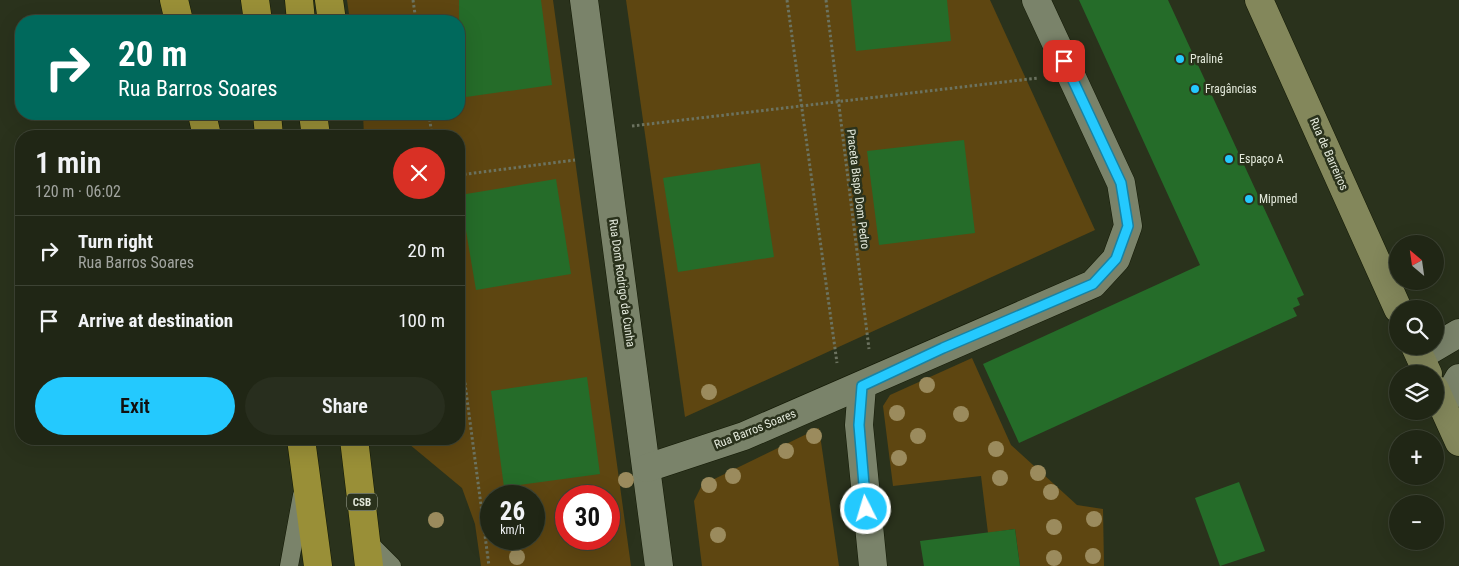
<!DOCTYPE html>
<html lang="en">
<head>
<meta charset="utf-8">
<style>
	body { margin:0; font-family:"Roboto Condensed",sans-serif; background:#282e1e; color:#f1f3f6; height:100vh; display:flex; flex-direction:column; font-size:19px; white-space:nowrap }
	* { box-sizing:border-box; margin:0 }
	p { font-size:16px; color:#a2a5a0 }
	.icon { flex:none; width:28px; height:28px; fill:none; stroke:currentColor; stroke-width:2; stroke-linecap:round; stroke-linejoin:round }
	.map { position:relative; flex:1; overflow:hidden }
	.details { position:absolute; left:15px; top:130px; width:450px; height:315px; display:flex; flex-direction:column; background:#202615; border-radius:20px; box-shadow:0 5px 20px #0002,0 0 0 1px #3d4334 }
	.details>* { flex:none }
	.banner { position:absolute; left:15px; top:15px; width:450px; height:105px; border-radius:20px; box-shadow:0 5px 20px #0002,0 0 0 1px #3d4334; background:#00695c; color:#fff; overflow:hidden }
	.needle { width:32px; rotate:331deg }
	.controls { position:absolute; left:1389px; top:235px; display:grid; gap:10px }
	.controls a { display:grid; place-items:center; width:55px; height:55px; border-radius:50%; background:#202615; box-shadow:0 5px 20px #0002,0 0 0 1px #3d4334; font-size:25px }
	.speed { position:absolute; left:480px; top:485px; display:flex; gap:10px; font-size:25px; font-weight:700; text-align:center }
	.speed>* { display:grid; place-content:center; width:65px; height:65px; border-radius:50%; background:#202615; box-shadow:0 5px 20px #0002,0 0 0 1px #3d4334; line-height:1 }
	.speed small { font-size:12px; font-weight:400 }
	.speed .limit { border:8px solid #d22; background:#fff; color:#111 }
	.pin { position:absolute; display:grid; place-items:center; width:42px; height:42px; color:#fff; margin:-21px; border-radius:10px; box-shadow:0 2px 8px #0006 }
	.me { position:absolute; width:55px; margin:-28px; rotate:355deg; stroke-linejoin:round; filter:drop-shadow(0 0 4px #0008) }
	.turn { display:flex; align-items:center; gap:18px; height:105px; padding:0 20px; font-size:22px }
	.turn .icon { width:65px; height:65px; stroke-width:2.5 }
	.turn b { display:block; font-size:35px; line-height:42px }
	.round { display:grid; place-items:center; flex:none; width:52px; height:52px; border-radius:26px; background:#282e1e }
	.head { display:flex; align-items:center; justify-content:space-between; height:85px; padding:0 20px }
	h1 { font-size:30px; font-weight:600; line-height:38px }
	.primary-button { display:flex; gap:10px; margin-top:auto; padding:10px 20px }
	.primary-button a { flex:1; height:58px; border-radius:30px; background:#24c9fe; color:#111; font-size:20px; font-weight:600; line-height:58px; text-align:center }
	.primary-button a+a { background:#282e1e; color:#f1f3f6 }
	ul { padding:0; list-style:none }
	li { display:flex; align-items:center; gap:15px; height:70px; padding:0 20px; border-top:1px solid #3d4334 }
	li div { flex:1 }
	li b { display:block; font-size:19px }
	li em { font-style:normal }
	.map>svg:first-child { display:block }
	.green { fill:#5e4611; fill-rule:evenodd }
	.building { fill:#256c29 }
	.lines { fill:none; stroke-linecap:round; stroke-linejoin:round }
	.lane-casing { stroke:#131905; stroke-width:19 }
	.street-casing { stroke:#131905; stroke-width:29 }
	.secondary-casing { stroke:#131905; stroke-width:29 }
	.highway-casing { stroke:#131905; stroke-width:29 }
	.path { stroke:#6c7360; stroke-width:3; stroke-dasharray:2.5 2.5; stroke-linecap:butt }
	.lane { stroke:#7a836a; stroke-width:18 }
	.street { stroke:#7a836a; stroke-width:28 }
	.secondary { stroke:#83875b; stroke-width:28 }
	.highway { stroke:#998f37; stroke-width:28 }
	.tree { fill:#9b8b5d }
	.route-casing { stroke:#1783a5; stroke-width:12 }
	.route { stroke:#24c9fe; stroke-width:9 }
	.poi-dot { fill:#24c9fe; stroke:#2a321c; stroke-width:2 }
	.labels { text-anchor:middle; stroke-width:5; stroke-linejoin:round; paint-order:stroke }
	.shield { fill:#2a321c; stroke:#acb2a2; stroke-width:1 }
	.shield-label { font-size:11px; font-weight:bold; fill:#e3e9db }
	.poi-label { font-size:12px; fill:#e3e9db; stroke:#2a321c; text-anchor:start }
	.street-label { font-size:12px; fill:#e3e9db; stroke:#2a321c }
</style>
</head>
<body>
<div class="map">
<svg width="1459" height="566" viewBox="0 0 1459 566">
	<rect width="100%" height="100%" fill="#2a321c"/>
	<g class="green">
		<path d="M347,0H553L631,566H481L475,524L462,488L403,439H459V136H364L363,114H459V21H350ZM491,496H534V539H491ZM566,496H609V539H566Z"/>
		<polygon points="626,0 990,0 1095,230 685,417"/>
		<polygon points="972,358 1011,445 1077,505 1103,509 1104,566 1020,566 1015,529 988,533 981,476 893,486 883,406 890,395"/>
		<polygon points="819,428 839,566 702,566 694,501 702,485"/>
	</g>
	<g class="building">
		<polygon points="459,0 541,0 552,85 459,98"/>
		<polygon points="851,0 947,0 951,41 856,51"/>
		<polygon points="1079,0 1168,0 1304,295 1297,298 1300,305 1293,308 1297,316 1019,443 983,364 1200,265"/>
		<polygon points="964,140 975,233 879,245 867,151"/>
		<polygon points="760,163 774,257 678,272 663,178"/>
		<polygon points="556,179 571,274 476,290 460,195"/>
		<polygon points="587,377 600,474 504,487 491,391"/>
		<polygon points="1239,482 1265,551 1220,566 1195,498"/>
		<polygon points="1015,529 1020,566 924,566 920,541"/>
	</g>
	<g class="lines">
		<defs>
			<g id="lane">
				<polyline points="366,540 392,566"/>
				<polyline points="289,566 302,495"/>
			</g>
			<g id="street">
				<polyline points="584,0 659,566"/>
				<polyline points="1420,356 1459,333"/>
				<polyline points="862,386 859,425 873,566"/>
				<polyline points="1443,406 1459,378"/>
				<polyline points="647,468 744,436 1093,284 1116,259 1128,226 1121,183 1036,0"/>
			</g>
			<g id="secondary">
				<polyline points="1259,0 1398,309"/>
				<polyline points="1415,346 1428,374"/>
				<polyline points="1435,389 1459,442"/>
			</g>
			<g id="highway">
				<polyline points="174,0 179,21"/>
				<polyline points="255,0 258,21"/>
				<polyline points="299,0 301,21"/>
				<polyline points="329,0 332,21"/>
				<polyline points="202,114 207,136"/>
				<polyline points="267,114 269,136"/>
				<polyline points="313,114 316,136"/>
				<polyline points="301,439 318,566"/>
				<polyline points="354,439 369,566"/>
			</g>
		</defs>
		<use href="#lane" class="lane-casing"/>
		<use href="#street" class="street-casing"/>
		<use href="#secondary" class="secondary-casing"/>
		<use href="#highway" class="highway-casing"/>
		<g class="path">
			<polyline points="413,0 416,21"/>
			<polyline points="787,0 837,363"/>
			<polyline points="826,0 869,349"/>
			<polyline points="429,114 432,136"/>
			<polyline points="632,126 1038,78"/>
			<polyline points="459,175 575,160"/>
			<polyline points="459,338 489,566"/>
		</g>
		<use href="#lane" class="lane"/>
		<use href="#street" class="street"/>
		<use href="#secondary" class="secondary"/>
		<use href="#highway" class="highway"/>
	</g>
	<g class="tree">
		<circle cx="927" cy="385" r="8"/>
		<circle cx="709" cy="392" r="8"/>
		<circle cx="897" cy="413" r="8"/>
		<circle cx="961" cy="414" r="8"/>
		<circle cx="814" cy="436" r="8"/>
		<circle cx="918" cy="436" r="8"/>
		<circle cx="996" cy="449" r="8"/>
		<circle cx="786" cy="451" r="8"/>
		<circle cx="899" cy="458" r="8"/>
		<circle cx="1038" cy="473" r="8"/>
		<circle cx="733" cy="476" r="8"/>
		<circle cx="1000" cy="478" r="8"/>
		<circle cx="626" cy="480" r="8"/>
		<circle cx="709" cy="485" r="8"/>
		<circle cx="1051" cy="492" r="8"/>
		<circle cx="1094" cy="519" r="8"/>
		<circle cx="436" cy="520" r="8"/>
		<circle cx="1054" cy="527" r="8"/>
		<circle cx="718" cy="535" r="8"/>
		<circle cx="1093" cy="556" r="8"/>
		<circle cx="517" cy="557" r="8"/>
		<circle cx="1054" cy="558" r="8"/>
	</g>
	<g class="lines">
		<defs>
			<polyline id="route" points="866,509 859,425 862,386 943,348 1093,284 1116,259 1128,226 1121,183 1064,61"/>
		</defs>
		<use href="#route" class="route-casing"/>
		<use href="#route" class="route"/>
	</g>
	<g class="poi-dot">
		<circle cx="1180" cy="59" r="5"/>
		<circle cx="1195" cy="89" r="5"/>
		<circle cx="1229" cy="159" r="5"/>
		<circle cx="1249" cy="199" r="5"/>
	</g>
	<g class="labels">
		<rect class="shield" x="347" y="493.5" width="30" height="17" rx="4"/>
		<g class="shield-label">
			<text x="362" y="506">CSB</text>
		</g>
		<g class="poi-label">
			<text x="1190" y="63">Praliné</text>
			<text x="1205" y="93">Fragâncias</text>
			<text x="1239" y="163">Espaço A</text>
			<text x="1259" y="203">Mipmed</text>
		</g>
		<g class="street-label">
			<text transform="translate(1329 154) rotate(66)" y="4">Rua de Barreiros</text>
			<text transform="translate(858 189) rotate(83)" y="4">Praceta Bispo Dom Pedro</text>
			<text transform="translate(622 283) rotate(82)" y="4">Rua Dom Rodrigo da Cunha</text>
			<text transform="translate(755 429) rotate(-22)" y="4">Rua Barros Soares</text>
		</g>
	</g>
</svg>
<div class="controls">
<a><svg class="needle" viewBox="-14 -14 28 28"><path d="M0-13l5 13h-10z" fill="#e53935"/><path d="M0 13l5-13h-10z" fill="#a2a5a0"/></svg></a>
<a><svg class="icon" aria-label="search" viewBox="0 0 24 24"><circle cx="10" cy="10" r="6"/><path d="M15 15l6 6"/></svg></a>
<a><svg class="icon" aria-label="layers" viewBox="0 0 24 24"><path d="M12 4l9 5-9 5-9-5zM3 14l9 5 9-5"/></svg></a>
<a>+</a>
<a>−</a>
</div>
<div class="speed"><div>26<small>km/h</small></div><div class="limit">30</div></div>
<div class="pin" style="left:1064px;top:61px;background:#d93025"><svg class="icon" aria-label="arrive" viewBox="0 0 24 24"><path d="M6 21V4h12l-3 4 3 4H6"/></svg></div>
<svg class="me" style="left:866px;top:509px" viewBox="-20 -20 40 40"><circle r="17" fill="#24c9fe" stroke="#fff" stroke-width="3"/><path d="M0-11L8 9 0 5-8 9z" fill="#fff"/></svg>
<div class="banner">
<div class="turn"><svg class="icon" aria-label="right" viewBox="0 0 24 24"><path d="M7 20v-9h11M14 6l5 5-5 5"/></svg><div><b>20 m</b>Rua Barros Soares</div></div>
</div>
<section class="details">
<div class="head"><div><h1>1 min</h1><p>120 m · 06:02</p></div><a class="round" style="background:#d93025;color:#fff"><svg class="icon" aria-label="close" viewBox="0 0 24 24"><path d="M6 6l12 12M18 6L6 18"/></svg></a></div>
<ul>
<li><svg class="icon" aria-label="right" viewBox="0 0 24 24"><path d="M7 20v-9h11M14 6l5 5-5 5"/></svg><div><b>Turn right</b><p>Rua Barros Soares</p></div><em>20 m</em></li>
<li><svg class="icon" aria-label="arrive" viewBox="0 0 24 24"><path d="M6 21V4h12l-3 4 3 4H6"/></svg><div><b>Arrive at destination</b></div><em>100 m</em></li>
</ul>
<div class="primary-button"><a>Exit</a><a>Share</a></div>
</section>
</div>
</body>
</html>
